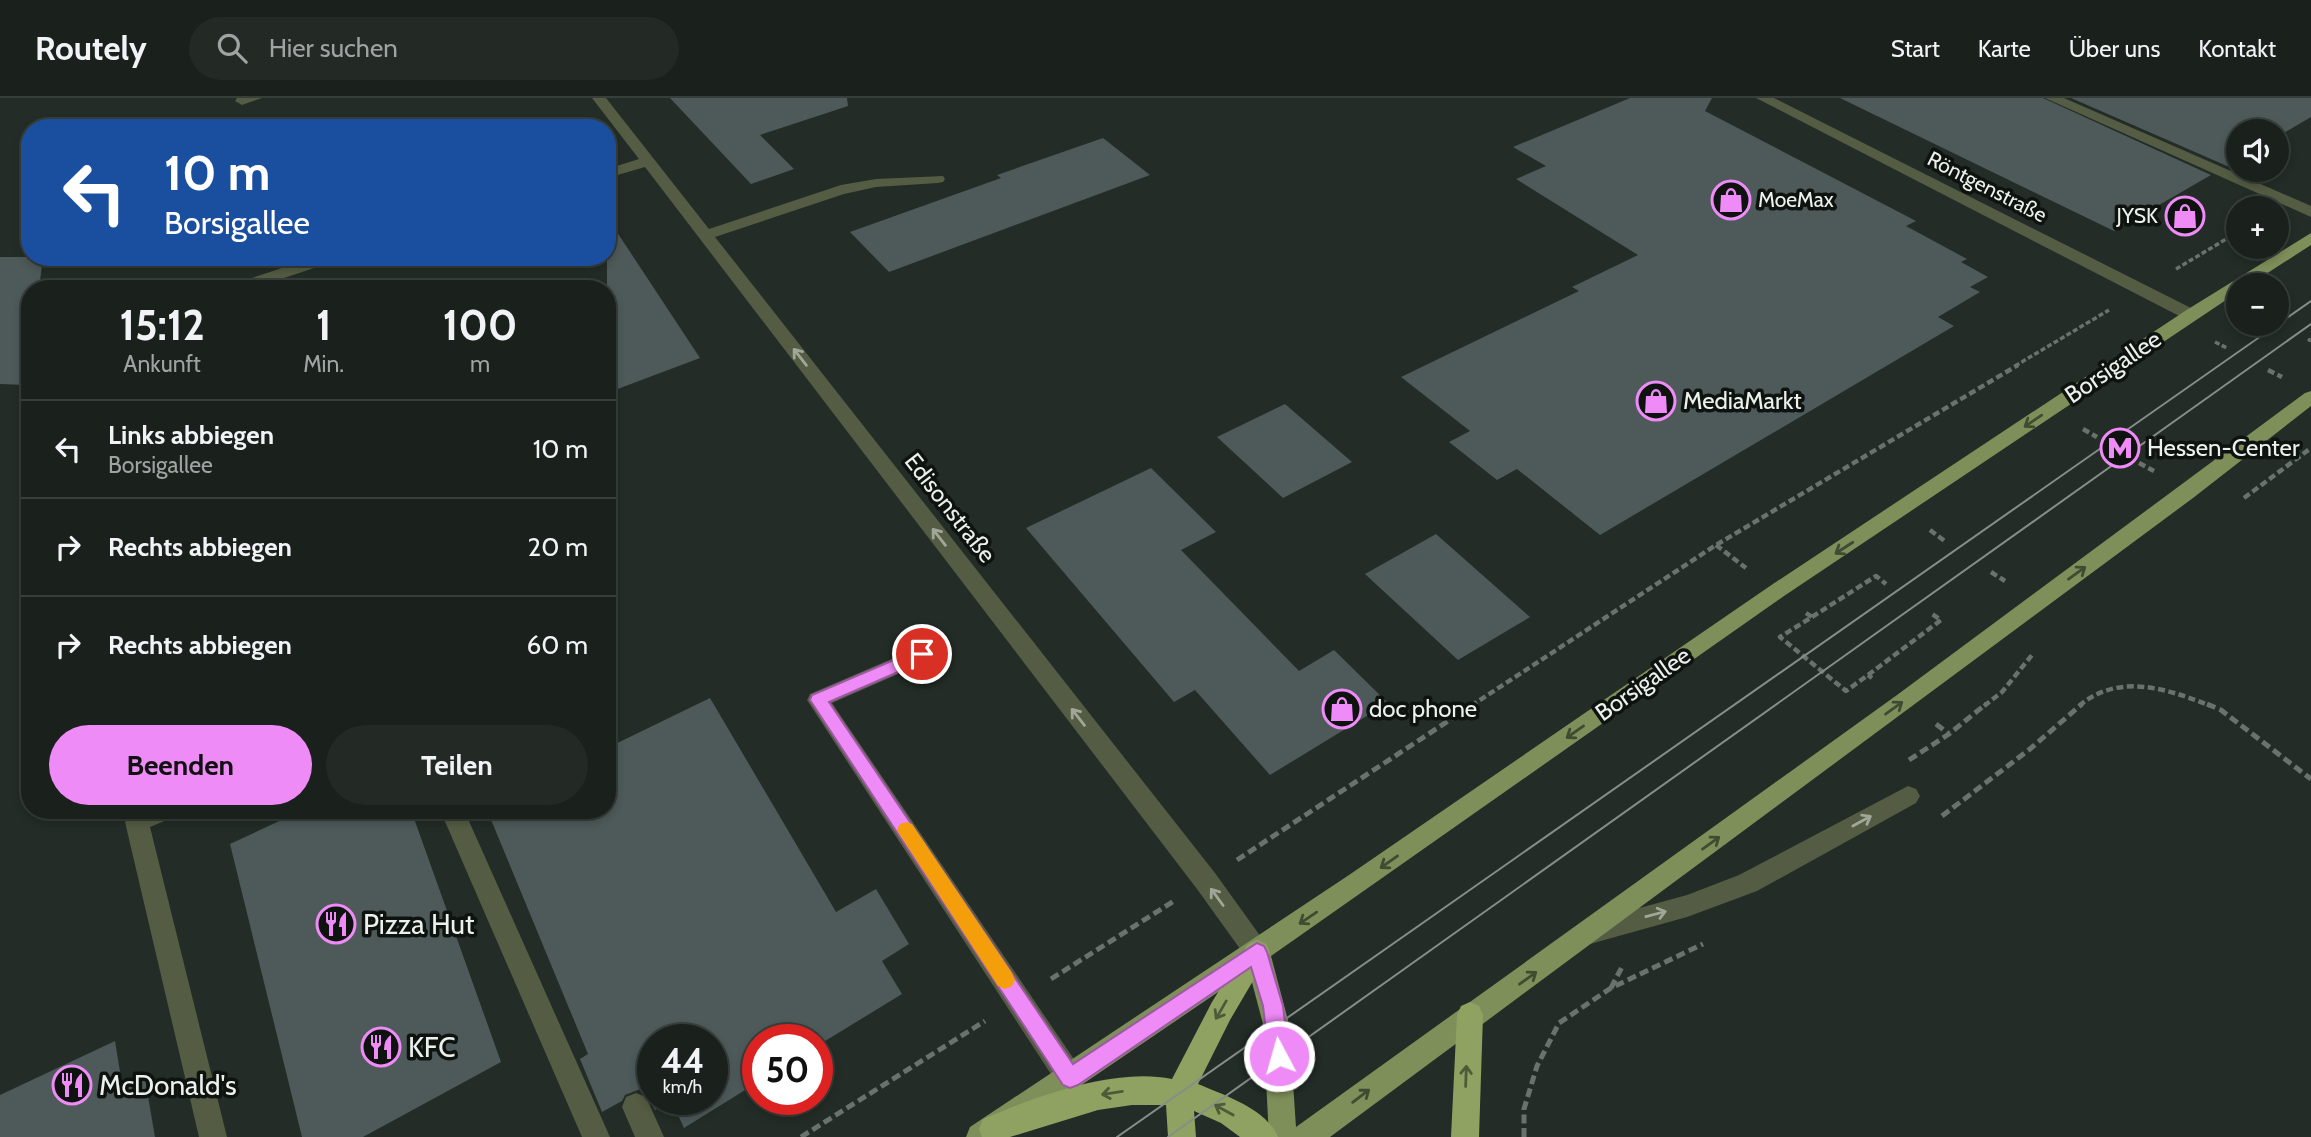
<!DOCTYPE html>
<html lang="de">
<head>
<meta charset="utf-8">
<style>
	body { margin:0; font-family:Cabin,sans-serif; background:#232925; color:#f1f3f6; height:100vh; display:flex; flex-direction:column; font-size:26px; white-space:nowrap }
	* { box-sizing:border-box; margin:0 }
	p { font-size:23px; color:#9fa3a3 }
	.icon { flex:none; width:38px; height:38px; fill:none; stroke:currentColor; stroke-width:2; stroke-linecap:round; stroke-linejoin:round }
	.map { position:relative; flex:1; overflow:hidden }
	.panel { position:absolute; left:21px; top:182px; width:595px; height:539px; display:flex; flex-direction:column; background:#1a211c; border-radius:28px; box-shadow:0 4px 10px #0003,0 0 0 2px #383e3b }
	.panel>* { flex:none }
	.hud { position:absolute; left:21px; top:21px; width:595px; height:147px; border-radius:28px; box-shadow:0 4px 10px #0003,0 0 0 2px #383e3b; background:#1a4fa0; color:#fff; overflow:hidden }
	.tools { position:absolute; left:2226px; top:21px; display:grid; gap:14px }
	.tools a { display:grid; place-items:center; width:63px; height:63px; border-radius:50%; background:#1a211c; box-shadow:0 4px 10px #0003,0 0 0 2px #383e3b; font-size:35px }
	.speed { position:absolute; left:637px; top:926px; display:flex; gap:14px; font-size:35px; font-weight:700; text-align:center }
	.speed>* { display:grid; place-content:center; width:91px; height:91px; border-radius:50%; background:#1a211c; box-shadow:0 4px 10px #0003,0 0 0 2px #383e3b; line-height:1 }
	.speed small { font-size:18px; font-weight:400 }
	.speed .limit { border:10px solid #d22; background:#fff; color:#111 }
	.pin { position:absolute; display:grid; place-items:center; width:60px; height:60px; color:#fff; margin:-30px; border:4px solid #fff; border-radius:50%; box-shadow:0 2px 7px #0007 }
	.me { position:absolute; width:77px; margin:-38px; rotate:354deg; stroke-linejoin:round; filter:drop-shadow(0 0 5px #0008) }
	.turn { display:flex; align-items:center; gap:24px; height:147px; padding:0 28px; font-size:32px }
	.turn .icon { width:91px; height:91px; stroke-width:2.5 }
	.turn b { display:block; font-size:49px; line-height:60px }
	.eta { display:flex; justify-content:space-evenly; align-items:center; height:119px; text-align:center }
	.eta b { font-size:42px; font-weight:800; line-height:49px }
	.action { display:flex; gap:14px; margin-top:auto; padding:14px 28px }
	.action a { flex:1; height:80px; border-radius:42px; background:#ef8bf7; color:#111; font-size:28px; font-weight:800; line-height:80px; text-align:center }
	.action a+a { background:#232925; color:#f1f3f6 }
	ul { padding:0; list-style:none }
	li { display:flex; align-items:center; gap:21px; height:98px; padding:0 28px; border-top:2px solid #383e3b }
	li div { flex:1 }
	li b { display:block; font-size:26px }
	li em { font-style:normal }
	header { display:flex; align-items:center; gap:42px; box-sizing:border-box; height:98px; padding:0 35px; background:#1a211c; border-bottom:2px solid #383e3b }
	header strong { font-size:33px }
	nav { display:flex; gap:38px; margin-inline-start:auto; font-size:24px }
	.search { width:490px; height:63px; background:#232925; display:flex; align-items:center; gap:18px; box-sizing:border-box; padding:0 24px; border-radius:38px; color:#9fa3a3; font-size:26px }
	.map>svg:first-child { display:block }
	.building { fill:#4d5a59; fill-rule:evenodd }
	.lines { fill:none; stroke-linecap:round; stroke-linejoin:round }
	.path-far2 { stroke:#6a726c; stroke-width:3.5; stroke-dasharray:5 2.5; stroke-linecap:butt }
	.path-far1 { stroke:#6a726c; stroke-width:4.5; stroke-dasharray:7 3.5; stroke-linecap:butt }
	.path { stroke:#6a726c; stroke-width:5; stroke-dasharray:9 4.5; stroke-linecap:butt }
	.minor { fill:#545c43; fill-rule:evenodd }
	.major { fill:#7f8f5a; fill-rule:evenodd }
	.highway { fill:#8fa262; fill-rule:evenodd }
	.tram { stroke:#878e89; stroke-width:2 }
	.oneway { stroke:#a0a698 }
	.oneway2 { stroke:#414b31 }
	.oneway3 { stroke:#4f5a39 }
	.route { fill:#ef8bf7; stroke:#9b5aa1; stroke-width:2 }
	.slow { fill:#f59e0b }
	.labels { text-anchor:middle; stroke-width:7; stroke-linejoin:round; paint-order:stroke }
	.far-street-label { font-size:21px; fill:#ebf1ed; stroke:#0f1310 }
	.far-poi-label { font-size:21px; fill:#ebf1ed; stroke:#0f1310; text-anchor:start }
	.street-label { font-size:24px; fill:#ebf1ed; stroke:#0f1310 }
	.poi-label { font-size:24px; fill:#ebf1ed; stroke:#0f1310; text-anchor:start }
	.near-poi-label { font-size:28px; fill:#ebf1ed; stroke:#0f1310; text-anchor:start }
</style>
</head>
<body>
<header>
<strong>Routely</strong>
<div class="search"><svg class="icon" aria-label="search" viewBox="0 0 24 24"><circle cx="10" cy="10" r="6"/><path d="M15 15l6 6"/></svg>Hier suchen</div>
<nav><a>Start</a><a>Karte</a><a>Über uns</a><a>Kontakt</a></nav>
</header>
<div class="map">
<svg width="2311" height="1039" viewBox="0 0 2311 1039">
	<rect width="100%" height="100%" fill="#232c26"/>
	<g class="building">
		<polygon points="670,0 847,0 848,8 760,37 794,71 751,86"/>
		<polygon points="1630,0 1712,0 1705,13 1916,123 1906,128 1967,161 1961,164 1988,179 1970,189 1980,194 1938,219 1954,228 1600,437 1517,371 1497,382 1449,344 1470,333 1401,279 1579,193 1572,189 1638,157 1516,81 1546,68 1513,49"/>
		<polygon points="1840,0 2043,0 2211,77 2114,133"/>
		<polygon points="2071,0 2311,0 2311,19 2277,39 2277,33 2238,33 2238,62 2227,68"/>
		<polygon points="1103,40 1150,77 889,174 850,134 1001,80 997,77"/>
		<polygon points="607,119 700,260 607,295"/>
		<polygon points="0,159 43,159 39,191 30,191 30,260 26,287 0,286"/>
		<polygon points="1285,306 1352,364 1283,400 1217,339"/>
		<polygon points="1151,370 1216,434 1181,452 1299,573 1334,552 1388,605 1270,677 1195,592 1174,604 1026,430"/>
		<polygon points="1436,436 1530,519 1458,562 1365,476"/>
		<path d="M710,600L836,814L876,791L909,846L882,863L902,896L817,948V942H758V984L684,1030L671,1002L655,1012L643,990L625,997L622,1003L602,1014L580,961L588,956L487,712H607V650ZM653,942H712V1001H653Z"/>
		<polygon points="303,712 411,712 501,964 363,1039 302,1039 230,746"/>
		<polygon points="115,943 123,992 145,981 155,1039 0,1039 0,997"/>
	</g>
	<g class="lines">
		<g class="path-far2">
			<polyline points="2176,171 2238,134"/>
			<polyline points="2308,241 2311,243"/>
			<polyline points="2215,244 2227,250"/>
			<polyline points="2015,268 2109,212"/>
		</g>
		<g class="path-far1">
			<polyline points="2268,272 2282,279"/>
			<polyline points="2083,331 2097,339"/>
			<polyline points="2139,365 2154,373"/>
			<polyline points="2244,400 2311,350"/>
			<polyline points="1930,432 1946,444"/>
			<polyline points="1716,447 1746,470"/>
			<polyline points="1991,474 2005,483"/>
			<polyline points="1806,515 1812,519 1780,539 1846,593 1868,577 1872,580"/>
			<polyline points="1812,519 1876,478 1886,486"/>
			<polyline points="1868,577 1941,522 1932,516"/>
			<polyline points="1471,608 1716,447 2018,267"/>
			<polyline points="1984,608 2002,594 2032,557"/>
			<path d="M2079,608C2119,574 2168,591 2211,608"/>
		</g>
		<g class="path">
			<polyline points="2207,606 2221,612 2311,681"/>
			<polyline points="1936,626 1949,636"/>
			<polyline points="1909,662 1949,636 1986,606"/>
			<polyline points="1942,718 2030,651 2082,606"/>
			<polyline points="1237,762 1474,606"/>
			<polyline points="1051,881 1174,803"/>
			<polyline points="1611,890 1623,867"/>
			<polyline points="801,1039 985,923"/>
			<polyline points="1524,1039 1524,1011 1537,968 1559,925 1611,890 1703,846"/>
		</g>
		<g class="minor">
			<polygon points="237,0 262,0 242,7 235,3"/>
			<polygon points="592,0 606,0 709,131 841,87 876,81 943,78 945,81 943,84 938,85 876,89 844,96 715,139 1215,775 1266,846 1270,854 1266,862 1257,866 1248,862 1197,791 645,69 607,80 607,71 639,61"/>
			<polygon points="1756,0 1774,0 2197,213 2199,217 2191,222 2185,221"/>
			<polygon points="2045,0 2064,0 2311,108 2311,119"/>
			<polygon points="315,159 340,159 338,162 251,191 226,191 228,188"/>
			<polygon points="922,548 930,550 933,556 930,562 832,605 1080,970 1084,980 1080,990 1070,994 1060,990 807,602 810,596"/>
			<polygon points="1908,688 1916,691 1920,698 1916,705 1757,793 1687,819 1590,846 1581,842 1577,834 1581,826 1687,797 1739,777"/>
			<polygon points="139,712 178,712 174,719 150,729 227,1039 199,1039 125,724 129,717"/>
			<polygon points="440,712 464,712 610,1039 582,1039"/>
			<polygon points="636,995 646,999 664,1039 635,1039 622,1009 626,999"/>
		</g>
		<polygon class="major" points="2311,135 2311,147 2249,187 2238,187 2238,194 1784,498 1271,858 1289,926 1296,1029 1897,597 2305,295 2311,293 2311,308 2193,400 1330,1039 1269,1039 1263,926 1249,873 1005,1039 966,1039 970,1029 1349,777 1770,488 2185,213"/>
		<g class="highway">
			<path d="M1257,842L1266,846L1270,854L1230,922L1198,986C1224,997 1267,1011 1278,1039H1240L1221,1025L1194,1013L1196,1039H1168L1166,1007H1132L1098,1012L1010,1039H982L979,1031L983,1021C1035,999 1115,969 1172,981L1212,904L1248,846Z"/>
			<polygon points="1470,904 1479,908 1483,917 1479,1039 1451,1039 1457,917 1461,908"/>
		</g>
		<g class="tram">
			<polyline points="1117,1039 2311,203"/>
			<polyline points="1168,1039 2311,226"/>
		</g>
	</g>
	<defs><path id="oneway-shaft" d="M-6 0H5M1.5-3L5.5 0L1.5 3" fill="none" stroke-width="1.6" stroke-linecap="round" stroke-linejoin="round" transform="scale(1.75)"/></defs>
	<g class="oneway">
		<use href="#oneway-shaft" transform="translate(800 259) rotate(-128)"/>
		<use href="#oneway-shaft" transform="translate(939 439) rotate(-128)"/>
		<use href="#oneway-shaft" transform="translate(1078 619) rotate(-128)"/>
		<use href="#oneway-shaft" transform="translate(1862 723) rotate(-29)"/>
		<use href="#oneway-shaft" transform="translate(1217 799) rotate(-126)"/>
		<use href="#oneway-shaft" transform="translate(1656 816) rotate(-15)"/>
	</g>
	<g class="oneway2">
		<use href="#oneway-shaft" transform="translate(2033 323) rotate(146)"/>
		<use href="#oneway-shaft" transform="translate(1844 450) rotate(147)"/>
		<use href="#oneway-shaft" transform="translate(2077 475) rotate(-36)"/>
		<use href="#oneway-shaft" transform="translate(1894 610) rotate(-36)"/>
		<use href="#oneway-shaft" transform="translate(1575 634) rotate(145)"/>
		<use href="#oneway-shaft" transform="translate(1711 745) rotate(-36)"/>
		<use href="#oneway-shaft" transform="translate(1389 764) rotate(145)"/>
		<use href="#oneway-shaft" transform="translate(1308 820) rotate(146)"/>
		<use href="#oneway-shaft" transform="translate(1528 880) rotate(-36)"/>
		<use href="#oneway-shaft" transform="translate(1361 998) rotate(-37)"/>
	</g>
	<g class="oneway3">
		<use href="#oneway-shaft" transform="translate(1221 912) rotate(120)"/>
		<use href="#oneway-shaft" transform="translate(1466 978) rotate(-88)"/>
		<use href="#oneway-shaft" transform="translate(1112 995) rotate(171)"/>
		<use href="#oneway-shaft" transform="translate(1224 1012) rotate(-151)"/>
	</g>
	<polygon class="route" points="922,550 928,552 930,556 928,561 829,604 1073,966 1257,845 1264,848 1267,854 1283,908 1289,958 1286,965 1279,968 1272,965 1269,958 1263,908 1251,869 1078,987 1070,990 1063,987 810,602 812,597"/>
	<polygon class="slow" points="906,724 912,726 1012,875 1015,882 1012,888 1005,891 998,888 900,737 897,732 900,726"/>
	<defs>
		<symbol id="shop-ring" viewBox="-11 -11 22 22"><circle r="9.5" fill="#0f1310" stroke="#ef8bf7" stroke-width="1.5"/><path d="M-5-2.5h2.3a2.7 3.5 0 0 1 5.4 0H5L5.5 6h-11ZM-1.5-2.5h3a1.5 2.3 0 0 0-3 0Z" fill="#ef8bf7"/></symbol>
		<symbol id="metro-ring" viewBox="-11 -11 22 22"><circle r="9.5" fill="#0f1310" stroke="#ef8bf7" stroke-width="1.5"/><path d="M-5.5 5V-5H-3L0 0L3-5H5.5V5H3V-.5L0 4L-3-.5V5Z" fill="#ef8bf7"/></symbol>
		<symbol id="restaurant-ring" viewBox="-11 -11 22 22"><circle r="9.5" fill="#0f1310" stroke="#ef8bf7" stroke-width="1.5"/><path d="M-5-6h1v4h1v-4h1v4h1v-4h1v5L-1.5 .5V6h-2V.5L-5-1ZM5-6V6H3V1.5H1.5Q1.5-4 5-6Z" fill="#ef8bf7"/></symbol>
	</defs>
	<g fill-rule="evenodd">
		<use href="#shop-ring" x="1709" y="80" width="44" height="44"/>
		<use href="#shop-ring" x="2163" y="96" width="44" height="44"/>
		<use href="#shop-ring" x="1634" y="281" width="44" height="44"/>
		<use href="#metro-ring" x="2098" y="328" width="44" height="44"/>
		<use href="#shop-ring" x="1320" y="589" width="44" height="44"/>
		<use href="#restaurant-ring" x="314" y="804" width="44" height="44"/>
		<use href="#restaurant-ring" x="359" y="927" width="44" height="44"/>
		<use href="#restaurant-ring" x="50" y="965" width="44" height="44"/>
	</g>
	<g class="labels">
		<g class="far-street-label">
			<text transform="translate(1987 89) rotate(27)" y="7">Röntgenstraße</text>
		</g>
		<g class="far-poi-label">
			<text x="1758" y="109">MoeMax</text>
			<text x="2158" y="125" text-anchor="end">JYSK</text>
		</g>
		<g class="street-label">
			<text transform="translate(2113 269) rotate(-34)" y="8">Borsigallee</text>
			<text transform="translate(950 410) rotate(52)" y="8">Edisonstraße</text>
			<text transform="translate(1643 586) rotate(-35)" y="8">Borsigallee</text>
		</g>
		<g class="poi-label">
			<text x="1683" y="311">MediaMarkt</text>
			<text x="2147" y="358">Hessen-Center</text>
			<text x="1369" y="619">doc phone</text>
		</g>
		<g class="near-poi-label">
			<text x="363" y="836">Pizza Hut</text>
			<text x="408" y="959">KFC</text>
			<text x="99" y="997">McDonald's</text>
		</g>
	</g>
</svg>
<div class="tools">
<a><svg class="icon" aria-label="sound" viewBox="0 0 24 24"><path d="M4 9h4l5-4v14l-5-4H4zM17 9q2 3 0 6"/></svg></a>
<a>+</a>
<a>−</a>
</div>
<div class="speed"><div>44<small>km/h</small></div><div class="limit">50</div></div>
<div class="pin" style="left:922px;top:556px;background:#d93025"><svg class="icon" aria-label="arrive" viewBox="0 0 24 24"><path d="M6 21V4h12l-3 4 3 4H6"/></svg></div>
<svg class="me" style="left:1279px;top:958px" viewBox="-20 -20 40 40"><circle r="17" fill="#ef8bf7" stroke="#fff" stroke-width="3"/><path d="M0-11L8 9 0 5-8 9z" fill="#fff"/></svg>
<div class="hud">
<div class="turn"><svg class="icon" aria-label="left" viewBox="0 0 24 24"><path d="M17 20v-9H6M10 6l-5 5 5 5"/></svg><div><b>10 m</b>Borsigallee</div></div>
</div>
<section class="panel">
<div class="eta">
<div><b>15:12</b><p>Ankunft</p></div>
<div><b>1</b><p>Min.</p></div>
<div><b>100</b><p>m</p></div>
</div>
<ul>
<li><svg class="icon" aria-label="left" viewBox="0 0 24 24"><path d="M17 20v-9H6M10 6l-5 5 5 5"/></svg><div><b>Links abbiegen</b><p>Borsigallee</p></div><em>10 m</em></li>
<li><svg class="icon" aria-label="right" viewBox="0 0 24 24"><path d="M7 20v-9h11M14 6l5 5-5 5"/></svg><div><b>Rechts abbiegen</b></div><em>20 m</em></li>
<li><svg class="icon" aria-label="right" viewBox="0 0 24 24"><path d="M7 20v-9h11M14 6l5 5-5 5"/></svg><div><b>Rechts abbiegen</b></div><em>60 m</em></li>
</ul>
<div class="action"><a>Beenden</a><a>Teilen</a></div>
</section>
</div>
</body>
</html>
